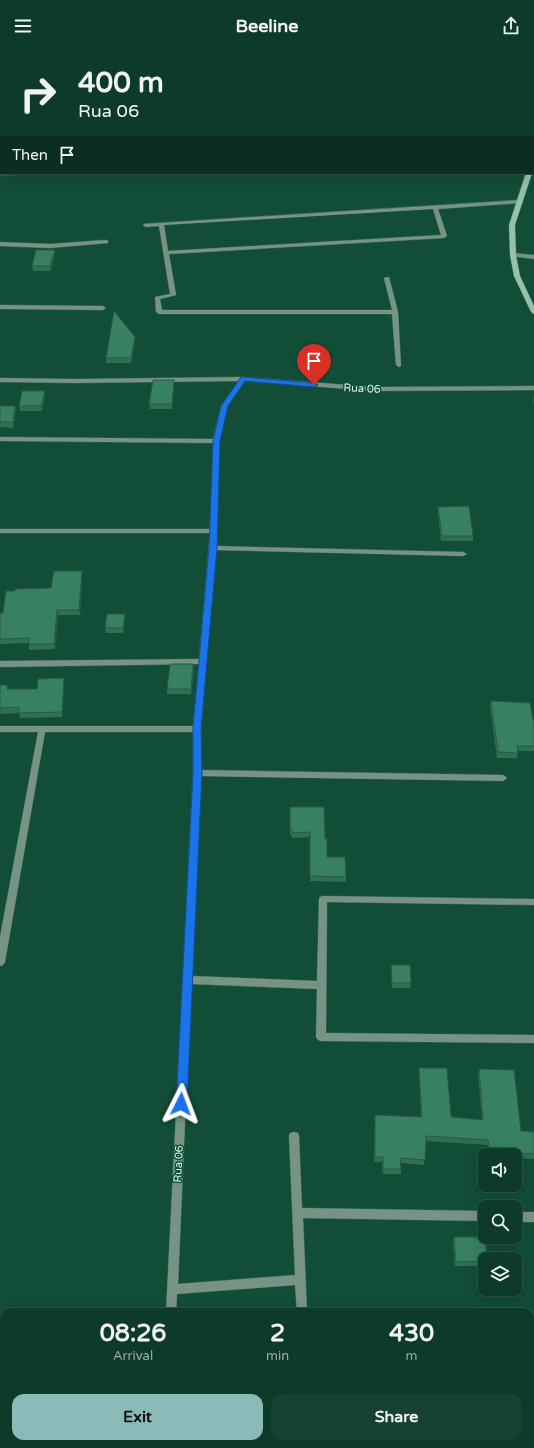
<!DOCTYPE html>
<html lang="en">
<head>
<meta charset="utf-8">
<style>
	body { margin:0; font-family:"Varela Round",sans-serif; background:#174131; color:#f1f3f6; height:100vh; display:flex; flex-direction:column; font-size:15px; white-space:nowrap }
	* { box-sizing:border-box; margin:0 }
	p { font-size:13px; color:#9bada8 }
	.icon { flex:none; width:22px; height:22px; fill:none; stroke:currentColor; stroke-width:2; stroke-linecap:round; stroke-linejoin:round }
	.map { position:relative; flex:1; overflow:hidden }
	.panel { position:absolute; left:0px; top:1256px; width:534px; height:140px; display:flex; flex-direction:column; background:#0e3a29; border-radius:12px 12px 0 0; box-shadow:0 4px 16px #0002,0 0 0 1px #2e5446 }
	.panel>* { flex:none }
	.banner { position:absolute; left:0px; top:0px; width:534px; height:122px; box-shadow:0 4px 16px #0002,0 0 0 1px #2e5446; background:#0e3a29; color:#f1f3f6; overflow:hidden }
	.controls { position:absolute; left:478px; top:1096px; display:grid; gap:8px }
	.controls a { display:grid; place-items:center; width:44px; height:44px; border-radius:8px; background:#0e3a29; box-shadow:0 4px 16px #0002,0 0 0 1px #2e5446; font-size:20px }
	.pin { position:absolute; display:grid; place-items:center; width:34px; height:34px; color:#fff; margin:-41px -17px; border-radius:50% 50% 50% 0; rotate:-45deg; box-shadow:0 0 4px #0007 }
	.pin .icon { rotate:45deg }
	.me { position:absolute; width:44px; margin:-22px; rotate:3deg; stroke-linejoin:round; filter:drop-shadow(0 0 3px #0008) }
	.turn { display:flex; align-items:center; gap:14px; height:84px; padding:0 12px; font-size:18px }
	.turn .icon { width:52px; height:52px; stroke-width:2.5 }
	.turn b { display:block; font-size:28px; line-height:34px }
	.then { display:flex; align-items:center; height:38px; padding:0 12px; background:#0003; gap:8px; font-size:15px }
	.eta { display:flex; justify-content:space-evenly; align-items:center; height:68px; text-align:center }
	.eta b { font-size:24px; font-weight:800; line-height:28px }
	.cta { display:flex; gap:8px; margin-top:auto; padding:8px 12px }
	.cta a { flex:1; height:46px; border-radius:12px; background:#8bbbb9; color:#111; font-size:16px; font-weight:800; line-height:46px; text-align:center }
	.cta a+a { background:#174131; color:#f1f3f6 }
	header { display:flex; justify-content:space-between; align-items:center; height:52px; padding:0 12px; background:#0e3a29; font-size:18px; font-weight:800 }
	.map>svg:first-child { display:block }
	.lines { fill:none; stroke-linecap:round; stroke-linejoin:round }
	.street-casing { stroke:#356d57; stroke-width:1 }
	.secondary-casing { stroke:#356d57; stroke-width:1 }
	.street { fill:#789386; fill-rule:evenodd }
	.secondary { fill:#95c1ab; fill-rule:evenodd }
	.wall { fill:#2f6f54 }
	.shaded-wall { fill:#265a45 }
	.building { fill:#378162; stroke:#265a45 }
	.route { fill:#1a73e8; stroke:#114b97 }
	.labels { text-anchor:middle; stroke-width:3; stroke-linejoin:round; paint-order:stroke }
	.street-label { font-size:11px; fill:#d6fae8; stroke:#124e37 }
</style>
</head>
<body>
<header><svg class="icon" aria-label="menu" viewBox="0 0 24 24"><path d="M4 6h16M4 12h16M4 18h16"/></svg>Beeline<svg class="icon" aria-label="share" viewBox="0 0 24 24"><path d="M12 15V3M7 8l5-5 5 5M5 13v7h14v-7"/></svg></header>
<div class="map">
<svg width="534" height="1396" viewBox="0 0 534 1396">
	<rect width="100%" height="100%" fill="#124e37"/>
	<g class="lines">
		<defs>
			<g id="street">
				<rect x="83" y="0" width="5" height="1"/>
				<polygon points="494,0 517,0 493,1"/>
				<rect x="533" y="92" width="1" height="2"/>
				<polygon points="0,119 1,121 18,121 15,123 0,123"/>
				<path d="M520,148L523,150L522,151L438,157L447,184L444,186L169,202L176,243L160,247L162,258H392L384,226L389,225L398,260L401,314L399,315L396,313L392,262H159L156,260L155,245L170,242L159,174L146,175L143,173L144,172ZM433,157L441,183L168,199L164,173Z"/>
				<polygon points="106,188 108,189 108,191 50,196 0,194 0,190 50,192"/>
				<polygon points="513,201 534,203 534,207 511,204 511,202"/>
				<polygon points="0,253 103,254 106,256 103,258 0,257"/>
				<polygon points="243,325 374,335 534,334 534,338 374,339 245,329 227,354 219,389 217,494 463,500 467,502 463,504 216,498 201,677 201,718 503,723 507,726 503,729 201,724 192,924 317,929 319,847 320,845 323,844 534,847 534,853 327,850 326,981 534,983 534,991 321,989 318,988 316,985 317,937 191,932 178,1232 295,1223 289,1084 290,1081 294,1080 298,1081 299,1084 302,1156 485,1159 485,1169 303,1166 307,1260 297,1260 295,1233 177,1242 176,1260 166,1260 193,721 193,680 45,680 5,910 3,913 0,914 0,885 38,680 0,680 0,674 193,674 199,612 0,615 0,609 199,607 210,481 0,481 0,477 210,477 213,391 0,389 0,385 213,387 221,354 239,329 75,331 0,330 0,326 75,327"/>
				<rect x="515" y="1160" width="19" height="10"/>
				<rect x="0" y="1304" width="4" height="10"/>
				<rect x="530" y="1373" width="4" height="12"/>
				<polygon points="36,1392 48,1392 47,1396 35,1396"/>
				<rect x="159" y="1392" width="12" height="4"/>
			</g>
			<g id="secondary">
				<polygon points="533,105 534,105 533,112"/>
				<polygon points="526,121 532,121 515,173 516,203 520,224 534,254 534,262 531,260 514,224 510,203 509,173"/>
			</g>
		</defs>
		<use href="#street" class="street-casing"/>
		<use href="#secondary" class="secondary-casing"/>
		<use href="#street" class="street"/>
		<use href="#secondary" class="secondary"/>
	</g>
	<g class="wall">
		<polygon points="0,0 67,0 67,1 1,1 1,52 0,52"/>
		<polygon points="55,198 55,203 51,219 33,219 32,214"/>
		<polygon points="135,285 135,290 131,311 106,311 106,306"/>
		<polygon points="174,328 174,333 172,357 150,357 149,352"/>
		<polygon points="534,343 534,354 533,348"/>
		<polygon points="45,344 42,359 20,359 19,354"/>
		<polygon points="0,354 15,354 16,359 13,376 0,375"/>
		<polygon points="438,455 473,484 473,489 441,489 438,460"/>
		<polygon points="82,519 82,524 80,563 58,563 55,597 29,598 29,591 0,592 0,561 3,561 15,539 51,536"/>
		<polygon points="125,567 123,581 106,581 105,576"/>
		<polygon points="193,612 194,617 191,642 167,642 167,637"/>
		<polygon points="64,626 64,631 62,665 20,666 19,661 0,662 0,633 7,637 37,637"/>
		<polygon points="491,649 534,668 534,699 518,699 517,706 497,706 490,654"/>
		<polygon points="290,755 325,787 327,805 346,825 346,830 310,829 310,785 292,786 292,783 290,783"/>
		<polygon points="391,913 411,931 410,936 392,936 391,918"/>
		<polygon points="419,1016 451,1065 482,1068 478,1022 479,1017 521,1079 534,1080 534,1107 515,1106 515,1103 488,1103 488,1093 426,1089 424,1113 401,1111 401,1122 383,1122 382,1110 374,1110 375,1063 421,1065 419,1022"/>
		<polygon points="454,1185 485,1207 485,1214 455,1214 453,1190"/>
	</g>
	<g class="shaded-wall">
		<polygon points="61,0 67,0 67,1 49,1"/>
		<polygon points="55,198 55,203 51,219 50,214"/>
		<polygon points="135,285 135,290 131,311 131,306"/>
		<polygon points="174,328 174,333 172,357 172,352"/>
		<polygon points="45,339 45,344 42,359 41,354"/>
		<polygon points="15,354 16,359 13,376 13,370"/>
		<polygon points="82,519 82,524 80,563 79,558"/>
		<polygon points="57,558 58,563 55,597 54,592"/>
		<polygon points="125,562 125,567 123,581 123,576"/>
		<polygon points="193,612 194,617 191,642 191,637"/>
		<polygon points="64,626 64,631 62,665 62,660"/>
	</g>
	<g class="building">
		<polygon points="0,0 61,0 49,1 1,1 1,25 0,25"/>
		<rect x="114" y="0" width="123" height="1"/>
		<polygon points="466,0 488,0 489,1 467,1"/>
		<rect x="0" y="29" width="1" height="18"/>
		<polygon points="36,198 55,198 50,214 32,214"/>
		<polygon points="114,259 135,285 131,306 106,306"/>
		<polygon points="153,328 174,328 172,352 149,352"/>
		<polygon points="22,339 45,339 41,354 19,354"/>
		<polygon points="0,354 15,354 13,370 0,370"/>
		<polygon points="469,454 473,484 442,484 438,455"/>
		<polygon points="54,519 82,519 79,558 57,558 54,592 29,592 29,586 0,587 0,561 3,561 6,539 15,539 15,537 51,536"/>
		<polygon points="107,562 125,562 123,576 105,576"/>
		<polygon points="170,612 193,612 191,637 167,637"/>
		<polygon points="64,626 62,660 19,661 19,655 0,656 0,633 7,633 7,637 37,637 38,627"/>
		<polygon points="491,649 530,651 533,668 534,668 534,694 517,694 518,701 498,700"/>
		<polygon points="290,755 324,755 325,787 327,787 327,805 345,805 346,825 310,824 310,780 292,781 292,777 290,777"/>
		<polygon points="391,913 410,913 411,931 392,931"/>
		<polygon points="419,1016 447,1016 451,1065 483,1068 479,1017 514,1018 521,1079 534,1080 534,1102 490,1101 488,1088 426,1084 425,1108 400,1106 401,1117 383,1117 383,1105 375,1105 375,1063 422,1065"/>
		<polygon points="454,1185 485,1185 487,1207 485,1207 485,1209 456,1210"/>
	</g>
	<polygon class="route" points="241,325 314,331 318,333 314,335 245,329 228,354 220,389 217,496 201,676 202,721 187,1052 185,1055 181,1057 177,1055 176,1052 193,721 193,676 209,496 213,389 221,354"/>
	<g class="labels">
		<g class="street-label">
			<text transform="translate(362 336) rotate(3)" y="4">Rua 06</text>
			<text transform="translate(178 1112) rotate(-87)" y="4">Rua 06</text>
		</g>
	</g>
</svg>
<div class="controls">
<a><svg class="icon" aria-label="sound" viewBox="0 0 24 24"><path d="M4 9h4l5-4v14l-5-4H4zM17 9q2 3 0 6"/></svg></a>
<a><svg class="icon" aria-label="search" viewBox="0 0 24 24"><circle cx="10" cy="10" r="6"/><path d="M15 15l6 6"/></svg></a>
<a><svg class="icon" aria-label="layers" viewBox="0 0 24 24"><path d="M12 4l9 5-9 5-9-5zM3 14l9 5 9-5"/></svg></a>
</div>
<div class="pin" style="left:314px;top:333px;background:#d93025"><svg class="icon" aria-label="arrive" viewBox="0 0 24 24"><path d="M6 21V4h12l-3 4 3 4H6"/></svg></div>
<svg class="me" style="left:181px;top:1052px" viewBox="-20 -20 40 40"><path d="M0-17L14 15 0 8-14 15z" fill="#1a73e8" stroke="#fff" stroke-width="4"/></svg>
<div class="banner">
<div class="turn"><svg class="icon" aria-label="right" viewBox="0 0 24 24"><path d="M7 20v-9h11M14 6l5 5-5 5"/></svg><div><b>400 m</b>Rua 06</div></div>
<div class="then">Then<svg class="icon" aria-label="arrive" viewBox="0 0 24 24"><path d="M6 21V4h12l-3 4 3 4H6"/></svg></div>
</div>
<section class="panel">
<div class="eta">
<div><b>08:26</b><p>Arrival</p></div>
<div><b>2</b><p>min</p></div>
<div><b>430</b><p>m</p></div>
</div>
<div class="cta"><a>Exit</a><a>Share</a></div>
</section>
</div>
</body>
</html>
